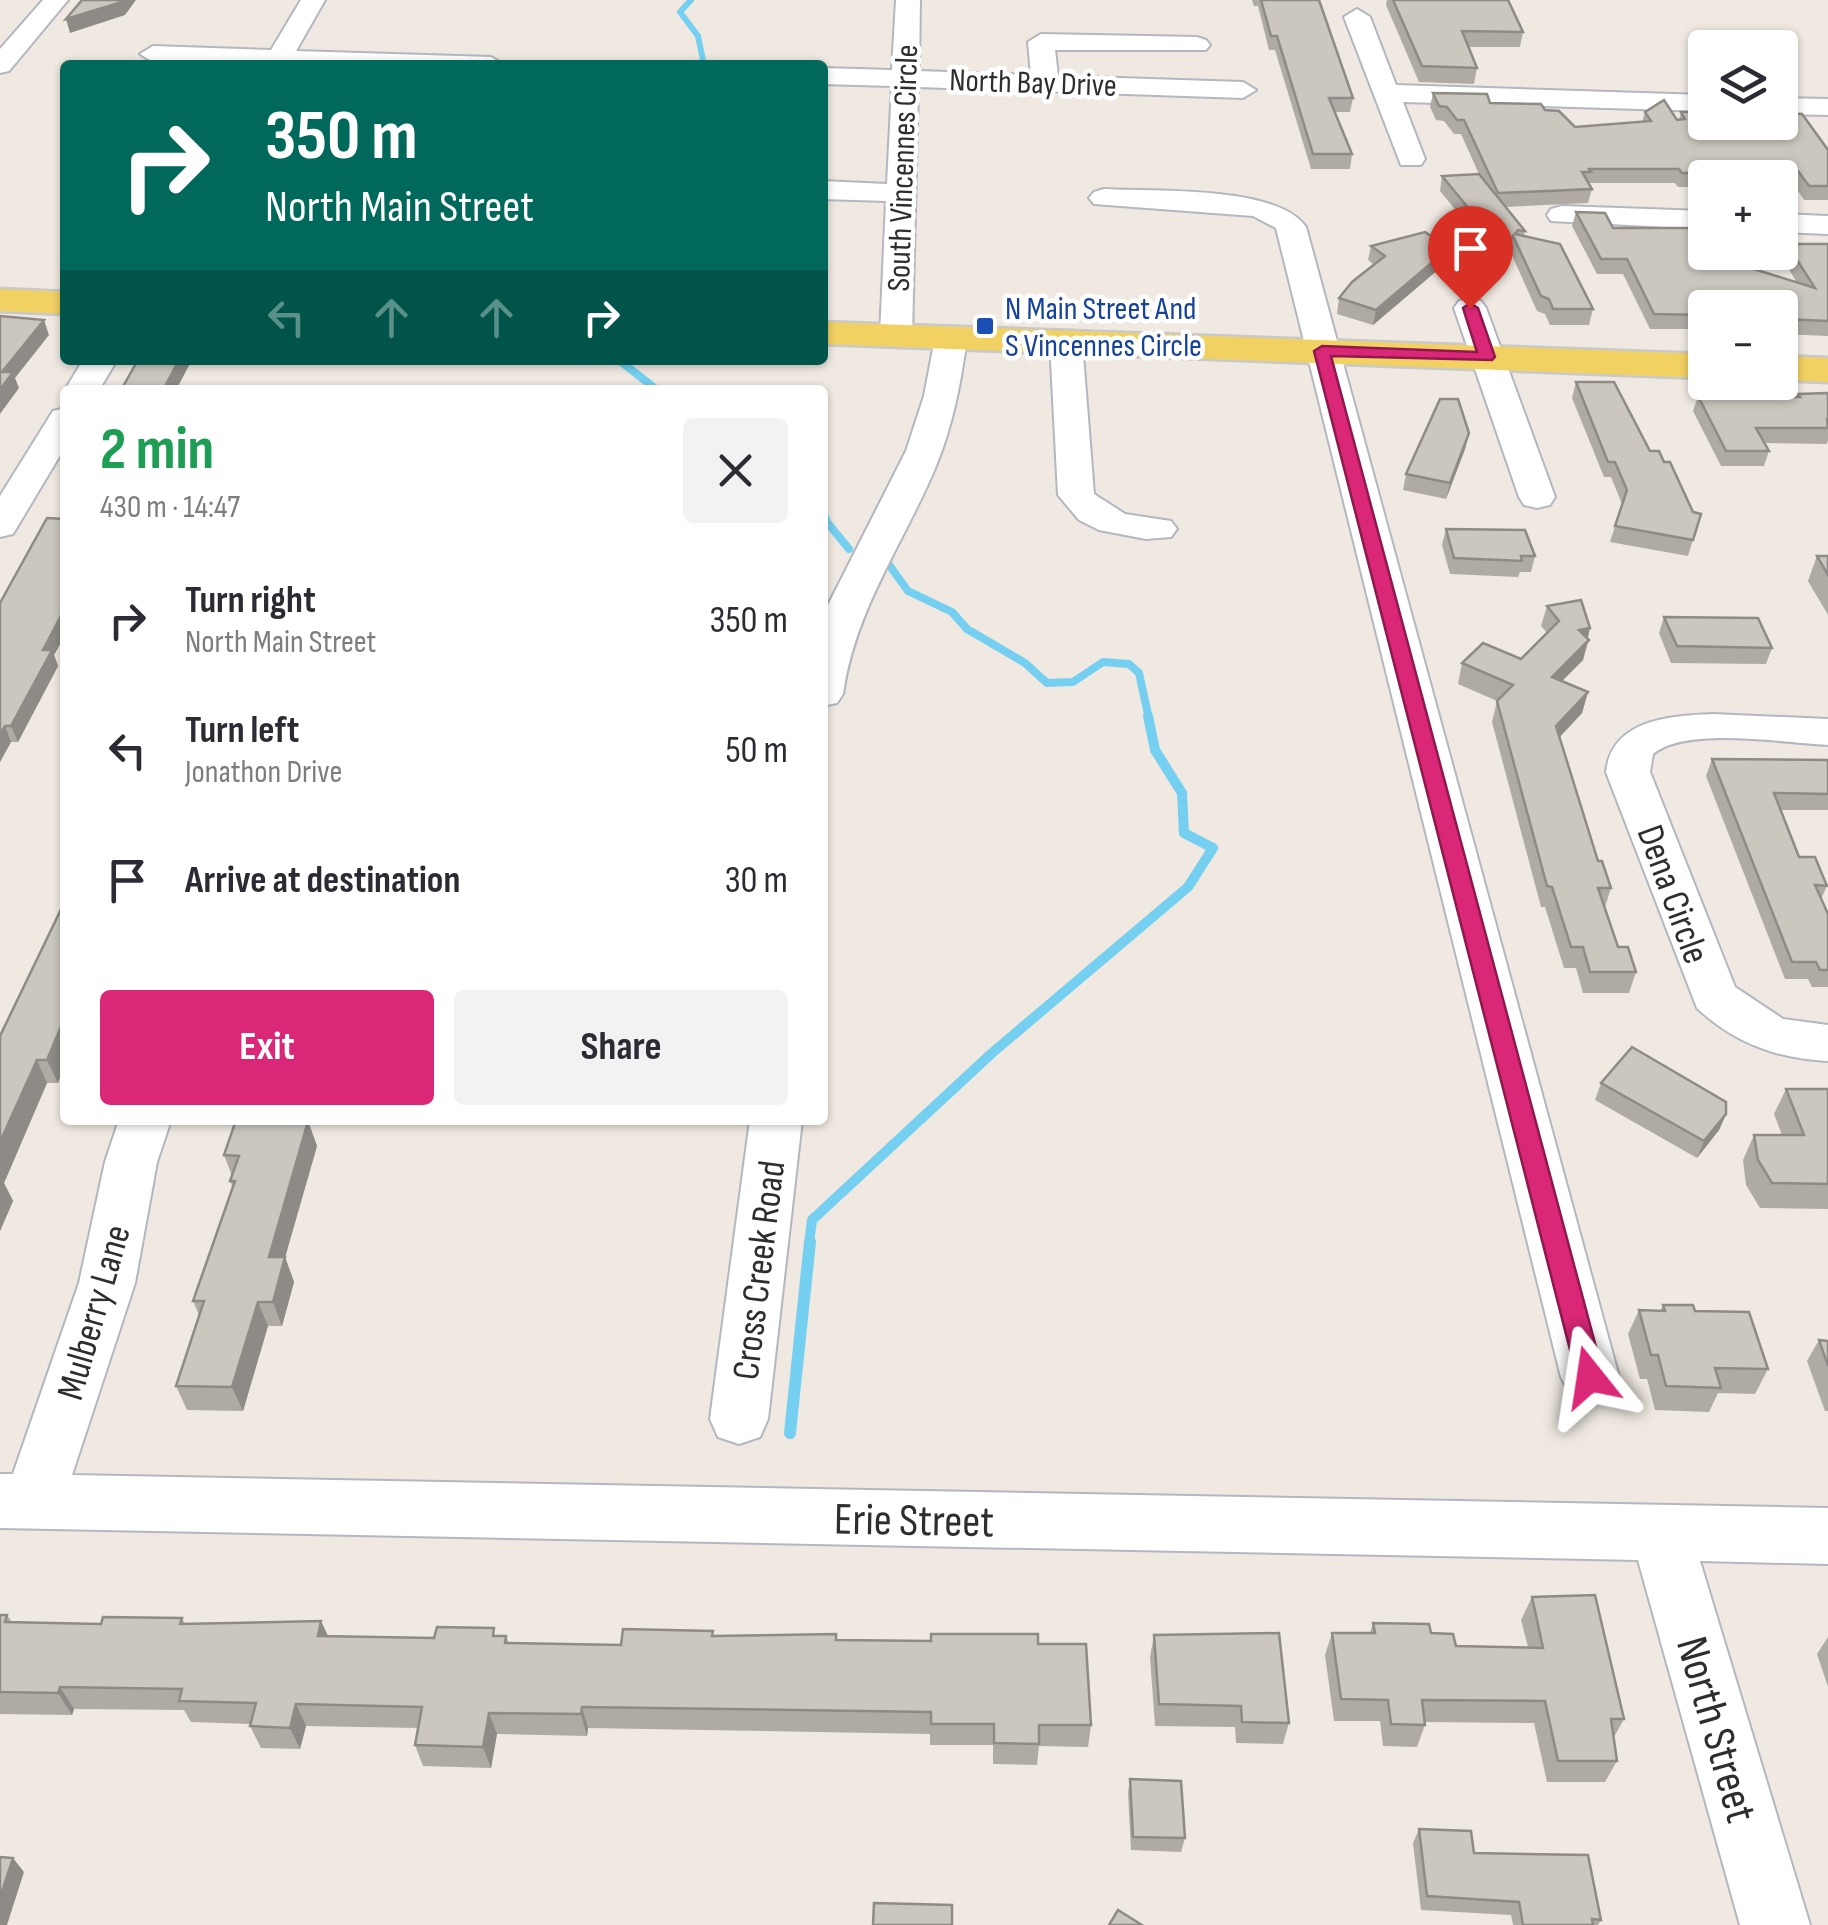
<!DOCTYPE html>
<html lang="en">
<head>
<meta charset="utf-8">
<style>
	body { margin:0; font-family:"Sofia Sans Condensed",sans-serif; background:#f2f2f3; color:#2b2b33; height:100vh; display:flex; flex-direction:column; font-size:38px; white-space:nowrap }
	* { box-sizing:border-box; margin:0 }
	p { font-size:32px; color:#7c7c81 }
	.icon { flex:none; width:55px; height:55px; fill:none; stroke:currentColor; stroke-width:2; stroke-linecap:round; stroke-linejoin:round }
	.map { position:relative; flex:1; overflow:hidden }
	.drawer { position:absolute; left:60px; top:385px; width:768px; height:740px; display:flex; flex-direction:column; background:#fff; border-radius:10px; box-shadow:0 2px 8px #0004 }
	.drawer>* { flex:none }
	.banner { position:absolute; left:60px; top:60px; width:768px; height:305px; border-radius:10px; box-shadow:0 2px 8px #0004; background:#00695c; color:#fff; overflow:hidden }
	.tools { position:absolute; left:1688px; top:30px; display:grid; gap:20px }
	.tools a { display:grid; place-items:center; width:110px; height:110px; border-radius:10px; background:#fff; box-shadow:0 2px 8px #0004; font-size:50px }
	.pin { position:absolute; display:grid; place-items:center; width:85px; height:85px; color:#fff; margin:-102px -42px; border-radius:50% 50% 50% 0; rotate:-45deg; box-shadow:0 0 10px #0007 }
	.pin .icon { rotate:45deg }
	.me { position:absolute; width:110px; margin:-55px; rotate:345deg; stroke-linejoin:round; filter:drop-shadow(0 0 8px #0008) }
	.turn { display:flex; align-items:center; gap:35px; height:210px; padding:0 40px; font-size:45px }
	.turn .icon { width:130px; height:130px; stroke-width:2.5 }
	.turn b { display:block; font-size:70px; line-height:85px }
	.lanes { display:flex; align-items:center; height:95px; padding:0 40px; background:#0003; justify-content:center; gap:50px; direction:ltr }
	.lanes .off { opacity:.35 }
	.round { display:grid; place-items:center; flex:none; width:105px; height:105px; border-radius:10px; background:#f2f2f3 }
	.headline { display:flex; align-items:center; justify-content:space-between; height:170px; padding:0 40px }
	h1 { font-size:60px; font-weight:700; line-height:75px; color:#1e9e55 }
	.primary-button { display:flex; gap:20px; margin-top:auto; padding:20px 40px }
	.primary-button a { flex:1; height:115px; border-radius:10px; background:#db2777; color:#fff; font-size:40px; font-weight:700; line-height:115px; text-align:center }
	.primary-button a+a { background:#f2f2f3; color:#2b2b33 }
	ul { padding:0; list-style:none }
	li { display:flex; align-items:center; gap:30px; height:130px; padding:0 40px }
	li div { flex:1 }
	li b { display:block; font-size:38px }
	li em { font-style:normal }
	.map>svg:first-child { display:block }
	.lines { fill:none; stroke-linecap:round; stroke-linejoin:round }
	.stream-far3 { stroke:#75cff0; stroke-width:6 }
	.stream-far2 { stroke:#75cff0; stroke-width:8 }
	.stream-far1 { stroke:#75cff0; stroke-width:10 }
	.stream { stroke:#75cff0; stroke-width:12 }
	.minor-casing { stroke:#b4b7c1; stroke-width:4 }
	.major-casing { stroke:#c9c9c9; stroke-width:5 }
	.minor { fill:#fff; fill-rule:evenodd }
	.major { fill:#f2d163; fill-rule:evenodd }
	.wall { fill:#afaba4 }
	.shaded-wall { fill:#8e8b86 }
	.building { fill:#cbc7bf; stroke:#8e8b86; stroke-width:2.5 }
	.route { fill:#db2777; stroke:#8e194d; stroke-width:2.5 }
	.transit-dot { fill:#1a4fb4; stroke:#fff; stroke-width:4 }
	.labels { text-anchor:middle; stroke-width:9; stroke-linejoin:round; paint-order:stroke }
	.far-street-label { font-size:32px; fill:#2e2e2e; stroke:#fff }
	.far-transit-label { font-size:32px; fill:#164399; stroke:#fff; text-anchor:start }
	.street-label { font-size:38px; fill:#2e2e2e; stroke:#fff }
	.near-street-label { font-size:45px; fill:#2e2e2e; stroke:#fff }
</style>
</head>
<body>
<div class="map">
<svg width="1828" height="1925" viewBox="0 0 1828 1925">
	<rect width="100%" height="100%" fill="#efe9e1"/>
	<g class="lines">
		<polyline class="stream-far3" points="691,0 680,12 698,36 704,65"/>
		<g class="stream-far2">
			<polyline points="619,360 657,390"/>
			<polyline points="822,509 827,522 849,549"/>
			<polyline points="887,562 908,591 952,612 967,629 1025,663 1047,683 1073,682 1103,662 1129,664 1139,673 1149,719"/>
		</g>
		<polyline class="stream-far1" points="809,1244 812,1220 992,1053 1188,887 1213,848 1184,833 1182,793 1155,750 1148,716"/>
		<polyline class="stream" points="790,1433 810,1242"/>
		<defs>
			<g id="minor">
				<polygon points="43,0 68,0 9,71 0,73 0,49"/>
				<polygon points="301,0 325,0 296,51 491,57 504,65 153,62 140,54 153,46 271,50"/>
				<polygon points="896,0 920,0 919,71 1031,75 1028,42 1041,34 1197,37 1206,40 1210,45 1206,50 1055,50 1058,76 1243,82 1256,90 1243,98 918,87 912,336 908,343 884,343 880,336 886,201 822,199 822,181 887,184 892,86 822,84 822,68 892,70"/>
				<polygon points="1357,9 1370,17 1396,85 1705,95 1705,111 1403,102 1425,159 1421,165 1401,165 1344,17"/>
				<polygon points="1780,98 1828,99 1828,115 1780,114"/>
				<path d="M1104,189C1155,192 1277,185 1306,227L1619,1377L1610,1394L1590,1401L1570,1394L1561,1377L1276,228L1253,216L1094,204L1089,198L1094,192Z"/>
				<polygon points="1562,206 1705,211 1705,229 1551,221 1547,215 1551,209"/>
				<polygon points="1780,214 1828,216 1828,234 1780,232"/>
				<polygon points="1470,298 1481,301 1486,308 1555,497 1550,505 1537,508 1524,505 1519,497 1454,308 1459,301"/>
				<path d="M951,328L963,331L967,338C961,382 953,425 936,466C904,543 855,609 843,694L837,703L822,706V617L906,451L924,396L935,338L939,331Z"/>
				<polygon points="1066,332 1078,335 1082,342 1094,494 1125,514 1171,521 1177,529 1171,537 1146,539 1099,530 1079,520 1058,495 1050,342 1054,335"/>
				<polygon points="83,360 117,360 99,390 65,390"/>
				<polygon points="65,408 65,447 13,534 0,537 0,496 53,411"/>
				<path d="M1713,714L1828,719V745C1784,743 1686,726 1653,754L1650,772L1735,987L1783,1019L1828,1025V1061C1778,1059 1734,1043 1697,1008L1606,772C1612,719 1670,716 1713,714Z"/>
				<polygon points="119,1120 171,1120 157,1162 135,1283 72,1475 1828,1508 1828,1564 1700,1561 1810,1925 1740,1925 1638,1560 0,1528 0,1474 13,1474 79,1283 105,1162"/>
				<polygon points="750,1120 802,1120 768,1419 760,1437 739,1444 718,1437 710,1419"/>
			</g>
			<g id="major">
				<polygon points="0,289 65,292 65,314 0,311"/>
				<polygon points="822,322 1705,354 1705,378 822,344"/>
				<polygon points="1780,356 1828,358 1828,382 1780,380"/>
			</g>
		</defs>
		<use href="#minor" class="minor-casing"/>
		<use href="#major" class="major-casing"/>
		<use href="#minor" class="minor"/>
		<use href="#major" class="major"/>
	</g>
	<g class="wall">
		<polygon points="1252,0 1319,0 1353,98 1350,112 1335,112 1352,154 1350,169 1311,169 1275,50 1269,50 1258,6 1254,6"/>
		<polygon points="1387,0 1508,0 1523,32 1520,47 1468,47 1477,68 1474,84 1419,82 1386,5"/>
		<polygon points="1433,93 1490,103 1545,110 1575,127 1642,122 1645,112 1679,120 1681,112 1828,150 1828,200 1804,200 1794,185 1780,185 1780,178 1705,178 1705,187 1678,187 1675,183 1589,183 1592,189 1588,203 1506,207 1525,231 1524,236 1593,309 1589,325 1550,325 1545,314 1537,311 1510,251 1500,264 1440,191 1442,176 1479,174 1461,134 1454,134 1444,121 1436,120 1430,107"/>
		<polygon points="1576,212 1613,228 1797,283 1787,266 1788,262 1786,258 1791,244 1828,244 1828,336 1780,334 1780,308 1705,308 1705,329 1650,329 1623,274 1597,274 1572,226"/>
		<polygon points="1371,246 1446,263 1373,325 1337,314 1339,298 1374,265 1368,260"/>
		<polygon points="1576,382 1650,451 1693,512 1701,514 1688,556 1610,542 1622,504 1611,477 1604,477 1572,398"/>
		<polygon points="1828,393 1828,440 1827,444 1765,443 1769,451 1764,466 1721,466 1693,411 1698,396 1797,397 1798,394"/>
		<polygon points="1469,433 1465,449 1446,499 1403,490 1406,474"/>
		<polygon points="65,519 65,635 54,655 58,666 18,742 11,742 0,762 0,603"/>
		<polygon points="1446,529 1535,556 1531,572 1520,572 1518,577 1450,574 1442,545"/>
		<polygon points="1817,556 1828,556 1828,615 1808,581"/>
		<polygon points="1547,606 1589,640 1583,660 1562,681 1588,692 1582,713 1560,737 1598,861 1611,888 1605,907 1618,947 1636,972 1629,993 1583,993 1576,968 1564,968 1545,907 1541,907 1492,722 1497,701 1458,684 1462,663 1521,659 1547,633 1541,626"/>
		<polygon points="1664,617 1772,648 1766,664 1671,663 1659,633"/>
		<polygon points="1712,759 1828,760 1828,810 1781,810 1799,857 1827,886 1821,899 1828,914 1828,987 1812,987 1808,979 1785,979 1706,776"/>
		<polygon points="65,901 58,1083 47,1083 4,1183 13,1201 0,1231 0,1036"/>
		<polygon points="1601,1083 1726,1114 1719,1130 1697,1158 1595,1100"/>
		<polygon points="1786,1089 1828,1089 1828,1209 1760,1208 1746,1185 1743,1160 1754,1135 1782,1135 1774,1114"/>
		<polygon points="308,1121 317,1146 285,1257 294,1282 282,1326 268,1326 243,1411 187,1410 176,1386 199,1315 193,1301 233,1188 230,1181 232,1176 224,1155"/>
		<polygon points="1663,1305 1695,1311 1768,1369 1755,1394 1718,1393 1709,1412 1655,1410 1647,1379 1640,1379 1628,1334 1639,1310 1660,1311"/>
		<polygon points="1819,1340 1828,1341 1828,1411 1825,1411 1807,1361"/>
		<polygon points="1532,1597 1624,1719 1614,1737 1617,1761 1605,1782 1547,1782 1534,1723 1425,1722 1425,1725 1417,1747 1383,1746 1380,1721 1334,1721 1325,1655 1332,1633 1370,1633 1373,1623 1431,1633 1456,1646 1528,1647 1521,1620"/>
		<polygon points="0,1615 7,1615 12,1622 101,1624 182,1618 185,1624 321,1621 328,1636 434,1638 506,1636 509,1643 621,1645 714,1636 1038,1644 1091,1725 1088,1747 1039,1746 1037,1765 993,1764 993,1745 930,1745 930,1734 588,1728 587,1736 497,1734 491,1768 423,1766 415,1745 418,1728 306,1726 300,1749 261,1748 250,1726 250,1724 191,1722 184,1710 74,1709 72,1715 0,1714"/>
		<polygon points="1154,1635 1289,1723 1283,1744 1236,1743 1235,1727 1155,1726 1150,1657"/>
		<polygon points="1828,1637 1828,1687 1817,1654"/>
		<polygon points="1130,1779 1185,1838 1181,1852 1131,1850 1128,1793"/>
		<polygon points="1419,1829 1474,1853 1601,1920 1598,1925 1513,1925 1511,1915 1421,1910 1413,1843"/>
	</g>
	<g class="shaded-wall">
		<polygon points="123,0 136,0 125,15 70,33 66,19"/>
		<polygon points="1513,236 1510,251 1500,264 1503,250"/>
		<polygon points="1449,248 1446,263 1373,325 1376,310"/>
		<polygon points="44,320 49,335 15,378 19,388 0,414 0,390 2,372"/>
		<polygon points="179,360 192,360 176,390 163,390"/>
		<polygon points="1469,433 1465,449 1446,499 1450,483"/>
		<polygon points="65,608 65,635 54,655 58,666 18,742 11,726 43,650"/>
		<polygon points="1590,628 1583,660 1546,697 1552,677 1579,630"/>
		<polygon points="1588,692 1582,713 1551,746 1556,726"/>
		<polygon points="5,726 11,742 0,762 0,734"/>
		<polygon points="65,1017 65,1065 58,1083 47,1060"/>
		<polygon points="37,1060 47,1083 4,1183 13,1201 0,1231 0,1142"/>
		<polygon points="1726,1114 1719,1130 1697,1158 1704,1141"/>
		<polygon points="308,1121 317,1146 278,1282 269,1257"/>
		<polygon points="285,1257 294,1282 282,1326 273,1302"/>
		<polygon points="258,1302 268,1326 243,1411 232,1387"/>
		<polygon points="321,1621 331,1643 318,1636"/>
		<polygon points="60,1687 74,1709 72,1715 58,1693"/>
		<polygon points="296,1704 306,1726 300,1749 290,1728"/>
		<polygon points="582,1707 588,1728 587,1736 581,1714"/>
		<polygon points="489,1713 497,1734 491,1768 483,1747"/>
		<polygon points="13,1858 24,1872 7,1925 0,1925 0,1898"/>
	</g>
	<g class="building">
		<polygon points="82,0 123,0 122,2 66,19"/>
		<polygon points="1261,0 1319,0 1353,98 1329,98 1352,154 1313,154 1277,36 1271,36"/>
		<polygon points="1393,0 1508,0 1523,32 1462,31 1477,68 1422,66"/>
		<polygon points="1433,93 1487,94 1490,103 1541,104 1545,110 1559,111 1575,127 1651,121 1645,112 1664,100 1677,120 1685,119 1681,112 1705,112 1705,122 1780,122 1780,113 1802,114 1828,150 1828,186 1809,186 1798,171 1682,173 1679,169 1589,169 1591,172 1582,172 1592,189 1498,193 1464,120 1457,120 1447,107 1439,106"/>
		<polygon points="1479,174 1525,231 1518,230 1515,234 1560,244 1593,309 1553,309 1549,299 1541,296 1513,236 1503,250 1442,176"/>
		<polygon points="1576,212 1605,213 1613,228 1688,228 1702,253 1815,288 1792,252 1796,252 1791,244 1828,244 1828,321 1784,319 1780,311 1780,308 1705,308 1705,315 1654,314 1627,259 1601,259"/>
		<polygon points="1425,232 1449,248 1376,310 1339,298 1352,282 1385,256 1371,246"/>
		<polygon points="0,316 44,320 2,372 13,372 0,390"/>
		<polygon points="138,360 179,360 163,390 121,390"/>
		<polygon points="1576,382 1614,382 1650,451 1659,451 1664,462 1670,462 1693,512 1701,514 1693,540 1615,526 1627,490 1615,462 1608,462"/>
		<polygon points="1828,393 1828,419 1827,419 1828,428 1756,428 1769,451 1726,451 1698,396 1800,397 1798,394"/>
		<polygon points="1440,399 1458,399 1469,433 1450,483 1406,474"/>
		<polygon points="47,518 65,519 65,608 43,650 52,650 11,726 5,726 0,734 0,603"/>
		<polygon points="1446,529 1525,530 1535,556 1521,556 1522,561 1454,558"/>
		<polygon points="1817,556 1828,556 1828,575"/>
		<polygon points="1581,600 1590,628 1579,630 1589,640 1552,677 1588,692 1556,726 1598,861 1602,861 1611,888 1598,888 1618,947 1628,947 1636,972 1590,972 1583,947 1571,947 1552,887 1547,886 1497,701 1513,685 1462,663 1483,643 1521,659 1559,621 1547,606"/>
		<polygon points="1664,617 1758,618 1772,648 1677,646"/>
		<polygon points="1712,759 1828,760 1828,794 1774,793 1799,857 1815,857 1827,886 1815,885 1828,914 1828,970 1820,970 1816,962 1792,962"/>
		<polygon points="65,901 65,1017 47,1060 37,1060 0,1142 0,1036"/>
		<polygon points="1632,1047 1726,1102 1726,1114 1704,1141 1601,1083"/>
		<polygon points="1786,1089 1828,1089 1828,1184 1772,1183 1758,1160 1754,1135 1804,1135"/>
		<polygon points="236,1120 308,1121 269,1257 285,1257 273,1302 258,1302 232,1387 176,1386 204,1301 193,1301 235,1181 230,1181 239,1156 224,1155"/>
		<polygon points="1663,1305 1693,1305 1695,1311 1749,1312 1768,1369 1715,1368 1721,1388 1666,1386 1658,1355 1651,1355 1639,1310 1665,1311"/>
		<polygon points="1819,1340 1828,1341 1828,1366"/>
		<polygon points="1595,1595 1624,1719 1611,1719 1617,1761 1558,1761 1545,1701 1422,1700 1425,1725 1391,1724 1388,1700 1341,1699 1332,1633 1375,1633 1373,1623 1429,1624 1431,1633 1453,1634 1456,1646 1543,1648 1532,1597"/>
		<polygon points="0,1615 7,1615 5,1622 101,1624 103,1617 182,1618 180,1624 321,1621 318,1636 434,1638 437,1627 494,1628 493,1636 506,1636 505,1643 621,1645 623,1629 713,1631 712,1636 836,1634 836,1640 931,1641 931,1634 1038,1634 1038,1644 1086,1644 1091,1725 1039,1725 1039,1744 994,1743 994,1724 931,1724 931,1712 582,1707 581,1714 489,1713 483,1747 415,1745 422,1707 296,1704 290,1728 250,1726 256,1703 179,1701 182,1689 60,1687 58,1693 0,1692"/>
		<polygon points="1279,1633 1289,1723 1242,1722 1241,1706 1159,1704 1154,1635"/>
		<polygon points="1130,1779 1181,1781 1185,1838 1133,1837"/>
		<polygon points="1419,1829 1471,1831 1474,1853 1588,1855 1601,1920 1592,1919 1593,1925 1523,1925 1519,1902 1427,1896"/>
		<polygon points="0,1857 13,1858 0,1898"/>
		<polygon points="874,1903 952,1905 952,1925 873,1925"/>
		<polygon points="1118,1910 1142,1925 1109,1925"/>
	</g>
	<polygon class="route" points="1470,303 1478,308 1495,357 1492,360 1331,356 1604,1377 1600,1386 1590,1389 1581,1386 1577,1377 1314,351 1322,346 1477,352 1463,308"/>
	<rect class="transit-dot" x="975" y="316" width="20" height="20" rx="5"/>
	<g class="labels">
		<g class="far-street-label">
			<text transform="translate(1033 82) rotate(2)" y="11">North Bay Drive</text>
			<text transform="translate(902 168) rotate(-88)" y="11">South Vincennes Circle</text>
		</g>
		<g class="far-transit-label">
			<text x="1005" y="319">N Main Street And<tspan x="1005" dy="37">S Vincennes Circle</tspan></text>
		</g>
		<g class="street-label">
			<text transform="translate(1674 894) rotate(70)" y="13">Dena Circle</text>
			<text transform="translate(758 1270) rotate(-83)" y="13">Cross Creek Road</text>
			<text transform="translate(93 1312) rotate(-74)" y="13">Mulberry Lane</text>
		</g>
		<g class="near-street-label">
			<text transform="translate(914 1519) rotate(1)" y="16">Erie Street</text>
			<text transform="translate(1718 1729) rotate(74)" y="16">North Street</text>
		</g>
	</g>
</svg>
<div class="tools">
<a><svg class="icon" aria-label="layers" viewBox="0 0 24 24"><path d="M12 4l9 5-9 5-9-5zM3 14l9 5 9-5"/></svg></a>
<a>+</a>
<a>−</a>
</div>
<div class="pin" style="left:1470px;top:308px;background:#d93025"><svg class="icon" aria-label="arrive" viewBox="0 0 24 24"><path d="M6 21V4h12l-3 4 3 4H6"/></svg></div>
<svg class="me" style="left:1590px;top:1377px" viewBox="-20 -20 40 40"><path d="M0-17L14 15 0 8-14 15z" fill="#db2777" stroke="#fff" stroke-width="4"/></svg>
<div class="banner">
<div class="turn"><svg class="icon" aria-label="right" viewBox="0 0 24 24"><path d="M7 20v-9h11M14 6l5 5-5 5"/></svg><div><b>350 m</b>North Main Street</div></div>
<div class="lanes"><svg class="icon off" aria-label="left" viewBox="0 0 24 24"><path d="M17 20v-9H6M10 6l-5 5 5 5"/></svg><svg class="icon off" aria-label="ahead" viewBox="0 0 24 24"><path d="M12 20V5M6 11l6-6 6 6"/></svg><svg class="icon off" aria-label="ahead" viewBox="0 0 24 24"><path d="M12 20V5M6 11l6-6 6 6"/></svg><svg class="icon" aria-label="right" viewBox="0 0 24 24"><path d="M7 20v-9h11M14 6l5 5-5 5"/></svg></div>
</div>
<section class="drawer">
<div class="headline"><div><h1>2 min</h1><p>430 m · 14:47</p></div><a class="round"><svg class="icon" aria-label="close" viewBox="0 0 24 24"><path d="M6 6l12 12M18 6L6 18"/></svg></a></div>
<ul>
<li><svg class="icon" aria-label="right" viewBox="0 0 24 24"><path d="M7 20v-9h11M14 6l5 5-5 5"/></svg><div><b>Turn right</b><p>North Main Street</p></div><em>350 m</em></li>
<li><svg class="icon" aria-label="left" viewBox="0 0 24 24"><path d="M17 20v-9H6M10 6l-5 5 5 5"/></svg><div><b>Turn left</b><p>Jonathon Drive</p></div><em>50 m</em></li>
<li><svg class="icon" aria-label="arrive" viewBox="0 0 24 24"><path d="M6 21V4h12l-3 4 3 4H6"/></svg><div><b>Arrive at destination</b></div><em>30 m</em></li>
</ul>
<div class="primary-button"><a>Exit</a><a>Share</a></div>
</section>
</div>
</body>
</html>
